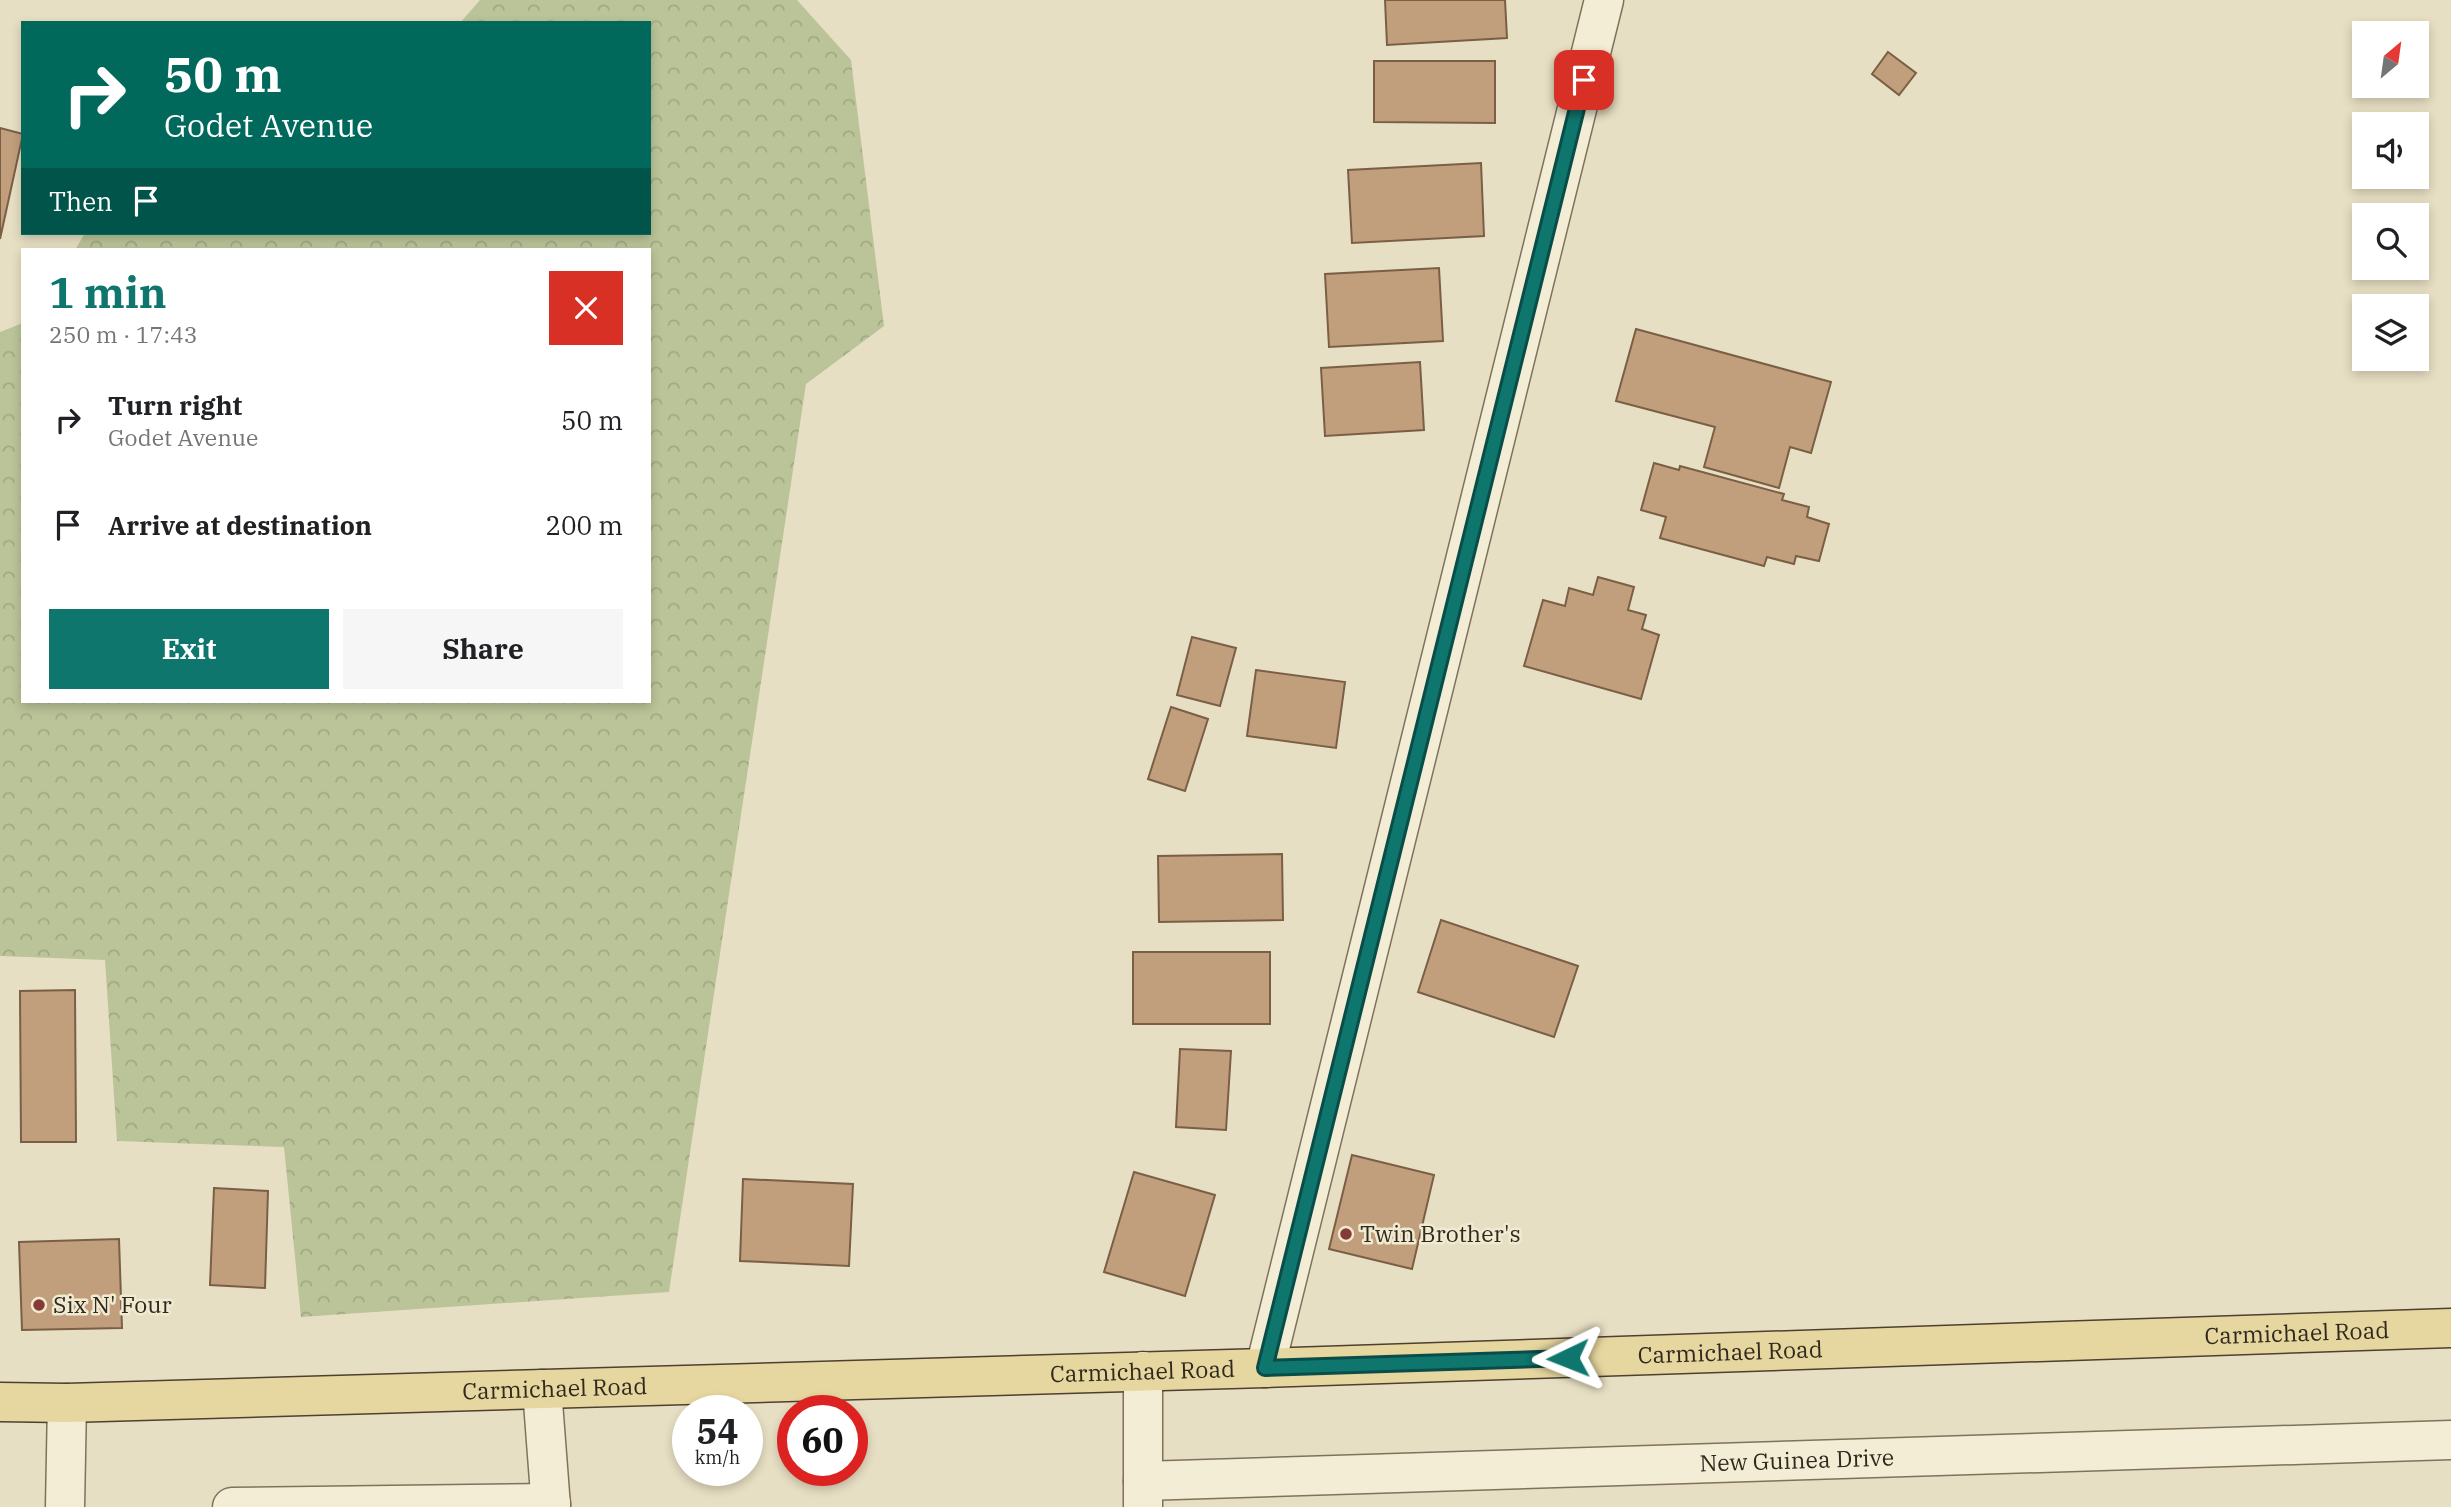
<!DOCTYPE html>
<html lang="en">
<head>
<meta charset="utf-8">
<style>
	body { margin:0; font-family:"IBM Plex Serif",serif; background:#f6f6f6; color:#202124; height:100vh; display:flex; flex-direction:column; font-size:26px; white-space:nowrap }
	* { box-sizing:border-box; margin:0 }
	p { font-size:23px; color:#757577 }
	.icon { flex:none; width:38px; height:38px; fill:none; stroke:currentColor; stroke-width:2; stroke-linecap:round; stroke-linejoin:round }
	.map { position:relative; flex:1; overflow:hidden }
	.details { position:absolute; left:21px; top:248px; width:630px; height:455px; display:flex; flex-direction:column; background:#fff; border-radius:0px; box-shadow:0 4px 10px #0003 }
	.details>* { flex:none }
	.banner { position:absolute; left:21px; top:21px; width:630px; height:214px; border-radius:0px; box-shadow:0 4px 10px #0003; background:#00695c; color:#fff; overflow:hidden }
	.needle { width:46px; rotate:29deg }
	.tools { position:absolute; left:2352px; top:21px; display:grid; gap:14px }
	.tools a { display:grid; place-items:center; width:77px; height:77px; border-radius:0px; background:#fff; box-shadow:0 4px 10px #0003; font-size:35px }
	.speed { position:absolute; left:672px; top:1395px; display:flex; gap:14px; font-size:35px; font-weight:700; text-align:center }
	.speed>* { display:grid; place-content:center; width:91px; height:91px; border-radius:50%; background:#fff; box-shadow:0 4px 10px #0003; line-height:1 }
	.speed small { font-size:18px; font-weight:400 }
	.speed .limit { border:10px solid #d22; background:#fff; color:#111 }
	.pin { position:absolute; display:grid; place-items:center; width:60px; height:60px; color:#fff; margin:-30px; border-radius:14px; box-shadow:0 4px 10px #0006 }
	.me { position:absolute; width:77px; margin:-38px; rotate:268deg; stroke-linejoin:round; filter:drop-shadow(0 0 5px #0008) }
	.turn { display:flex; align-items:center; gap:24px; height:147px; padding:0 28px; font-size:32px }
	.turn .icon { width:91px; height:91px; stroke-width:2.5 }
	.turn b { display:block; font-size:49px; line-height:60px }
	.then { display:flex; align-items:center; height:66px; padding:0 28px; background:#0003; gap:14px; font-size:26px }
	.round { display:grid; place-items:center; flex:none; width:74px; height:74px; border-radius:0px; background:#f6f6f6 }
	.summary { display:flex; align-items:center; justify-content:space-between; height:119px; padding:0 28px }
	h1 { font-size:42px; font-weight:700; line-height:52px; color:#0f766e }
	.button { display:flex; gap:14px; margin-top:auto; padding:14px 28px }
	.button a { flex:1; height:80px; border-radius:0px; background:#0f766e; color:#fff; font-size:28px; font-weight:700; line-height:80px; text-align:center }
	.button a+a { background:#f6f6f6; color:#202124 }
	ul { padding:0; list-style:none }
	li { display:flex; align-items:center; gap:21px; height:105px; padding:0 28px }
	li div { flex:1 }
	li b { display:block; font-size:26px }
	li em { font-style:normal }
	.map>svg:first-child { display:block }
	.forest { fill:url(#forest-crowns) }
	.building { fill:#c19f7d; stroke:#7b5f45; stroke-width:2 }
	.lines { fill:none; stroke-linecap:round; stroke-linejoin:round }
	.minor-casing { stroke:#7f725c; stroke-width:41 }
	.major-casing { stroke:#4d4030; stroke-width:41 }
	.minor { stroke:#f3edd5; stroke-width:38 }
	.major { stroke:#e6d69f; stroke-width:38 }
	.route-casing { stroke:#0a4d48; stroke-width:18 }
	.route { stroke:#0f766e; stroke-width:12 }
	.poi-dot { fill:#863a34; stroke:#f0ead1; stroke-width:2.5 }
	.labels { text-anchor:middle; stroke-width:5; stroke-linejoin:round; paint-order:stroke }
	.poi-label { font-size:23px; fill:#31291e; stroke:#f0ead1; text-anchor:start }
	.street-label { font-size:23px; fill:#31291e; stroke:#f0ead1 }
</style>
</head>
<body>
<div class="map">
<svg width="2451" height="1507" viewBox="0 0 2451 1507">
	<defs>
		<pattern id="forest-crowns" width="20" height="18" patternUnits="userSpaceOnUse" patternTransform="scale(1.75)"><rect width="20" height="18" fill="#bbc498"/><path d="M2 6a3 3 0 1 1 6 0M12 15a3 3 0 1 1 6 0" fill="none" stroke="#a1a883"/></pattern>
	</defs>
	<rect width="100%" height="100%" fill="#e7dfc3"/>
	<polygon class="forest" points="480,0 797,0 851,60 884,326 806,384 669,1292 301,1317 284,1147 117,1141 105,960 0,956 0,332 23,323 23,702 649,702 649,250 75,250 85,233 649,233 649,23 460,23"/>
	<g class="building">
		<polygon points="1385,0 1505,0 1507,38 1387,45"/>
		<polygon points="1888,52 1916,73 1899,95 1872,74"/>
		<polygon points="1374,61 1495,61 1495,123 1374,122"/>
		<polygon points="0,128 23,134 0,239"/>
		<polygon points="1481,163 1484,236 1352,243 1348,170"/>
		<polygon points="1439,268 1443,341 1329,347 1325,274"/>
		<polygon points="1636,329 1831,382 1811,453 1790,447 1779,488 1704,467 1715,427 1616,401"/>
		<polygon points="1420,362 1424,430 1325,436 1321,368"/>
		<polygon points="1654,463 1679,470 1680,466 1784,494 1782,500 1809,507 1807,517 1829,524 1819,561 1796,556 1794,564 1767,557 1764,566 1660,538 1666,517 1641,510"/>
		<polygon points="1598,577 1634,587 1628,610 1646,615 1642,629 1659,635 1641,699 1524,666 1543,600 1565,606 1569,588 1593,595"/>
		<polygon points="1192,637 1236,648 1220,706 1177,695"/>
		<polygon points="1256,670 1345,682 1336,748 1247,736"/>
		<polygon points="1171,707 1208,719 1185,791 1148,779"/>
		<polygon points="1282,854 1283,920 1159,922 1158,856"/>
		<polygon points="1441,920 1578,966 1554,1037 1418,992"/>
		<rect x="1133" y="952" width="137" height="72"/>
		<polygon points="75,990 76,1142 21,1142 20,991"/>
		<polygon points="1180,1049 1231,1051 1226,1130 1176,1127"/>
		<polygon points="1352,1155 1434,1175 1412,1269 1329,1249"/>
		<polygon points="1134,1172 1215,1195 1185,1296 1104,1272"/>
		<polygon points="743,1179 853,1184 849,1266 740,1261"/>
		<polygon points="214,1188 268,1191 265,1288 210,1285"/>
		<polygon points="119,1239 122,1328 22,1330 19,1242"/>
	</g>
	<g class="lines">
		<defs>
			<g id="minor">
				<polyline points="1265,1368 1604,0"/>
				<polyline points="1143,1371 1143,1506"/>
				<polyline points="542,1389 551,1507"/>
				<path id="s1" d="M1143,1481L2451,1440"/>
				<polyline points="65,1507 67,1403"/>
				<polyline points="232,1507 551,1503"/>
			</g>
			<g id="major">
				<path id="s2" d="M0,1402L67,1403L1265,1368L2451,1328"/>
			</g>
		</defs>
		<use href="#minor" class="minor-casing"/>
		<use href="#major" class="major-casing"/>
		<use href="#minor" class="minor"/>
		<use href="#major" class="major"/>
	</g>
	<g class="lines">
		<defs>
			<polyline id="route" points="1568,1358 1265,1368 1584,80"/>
		</defs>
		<use href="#route" class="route-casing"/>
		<use href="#route" class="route"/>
	</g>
	<g class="poi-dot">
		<circle cx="1346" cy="1234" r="7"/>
		<circle cx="39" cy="1305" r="7"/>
	</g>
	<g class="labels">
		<g class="poi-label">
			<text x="1360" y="1242">Twin Brother's</text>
			<text x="53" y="1313">Six N' Four</text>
		</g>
		<g class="street-label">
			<text dy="8" stroke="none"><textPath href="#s2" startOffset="2298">Carmichael Road</textPath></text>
			<text dy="8" stroke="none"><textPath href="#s2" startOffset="1731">Carmichael Road</textPath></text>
			<text dy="8" stroke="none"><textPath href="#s2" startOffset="1143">Carmichael Road</textPath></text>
			<text dy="8" stroke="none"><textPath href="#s2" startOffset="555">Carmichael Road</textPath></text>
			<text dy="8" stroke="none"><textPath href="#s1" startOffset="654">New Guinea Drive</textPath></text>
		</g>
	</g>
</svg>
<div class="tools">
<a><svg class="needle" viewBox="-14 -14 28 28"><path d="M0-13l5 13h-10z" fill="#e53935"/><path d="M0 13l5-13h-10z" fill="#757577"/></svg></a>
<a><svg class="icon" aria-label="sound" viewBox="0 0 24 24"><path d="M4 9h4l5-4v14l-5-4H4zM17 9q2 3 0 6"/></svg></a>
<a><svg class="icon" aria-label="search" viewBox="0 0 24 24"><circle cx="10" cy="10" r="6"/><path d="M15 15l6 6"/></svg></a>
<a><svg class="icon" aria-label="layers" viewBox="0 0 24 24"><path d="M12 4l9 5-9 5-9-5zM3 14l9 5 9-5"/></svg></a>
</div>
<div class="speed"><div>54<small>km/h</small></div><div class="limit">60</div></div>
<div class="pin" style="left:1584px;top:80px;background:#d93025"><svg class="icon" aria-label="arrive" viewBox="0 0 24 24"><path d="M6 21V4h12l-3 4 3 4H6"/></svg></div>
<svg class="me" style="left:1568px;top:1358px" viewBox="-20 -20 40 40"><path d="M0-17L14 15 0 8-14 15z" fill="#0f766e" stroke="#fff" stroke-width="4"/></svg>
<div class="banner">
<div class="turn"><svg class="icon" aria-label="right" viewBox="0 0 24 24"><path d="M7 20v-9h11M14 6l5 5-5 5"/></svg><div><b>50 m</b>Godet Avenue</div></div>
<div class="then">Then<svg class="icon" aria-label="arrive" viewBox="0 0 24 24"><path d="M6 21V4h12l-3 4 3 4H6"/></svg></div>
</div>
<section class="details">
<div class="summary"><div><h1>1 min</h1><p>250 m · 17:43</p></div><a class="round" style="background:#d93025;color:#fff"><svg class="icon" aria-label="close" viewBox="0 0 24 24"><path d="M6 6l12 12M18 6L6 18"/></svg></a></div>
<ul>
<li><svg class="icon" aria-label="right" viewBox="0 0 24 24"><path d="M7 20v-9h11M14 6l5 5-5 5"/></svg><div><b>Turn right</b><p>Godet Avenue</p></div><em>50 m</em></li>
<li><svg class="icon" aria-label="arrive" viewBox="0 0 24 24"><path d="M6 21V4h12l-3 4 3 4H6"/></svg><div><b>Arrive at destination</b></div><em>200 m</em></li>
</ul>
<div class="button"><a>Exit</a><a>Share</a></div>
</section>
</div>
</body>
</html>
